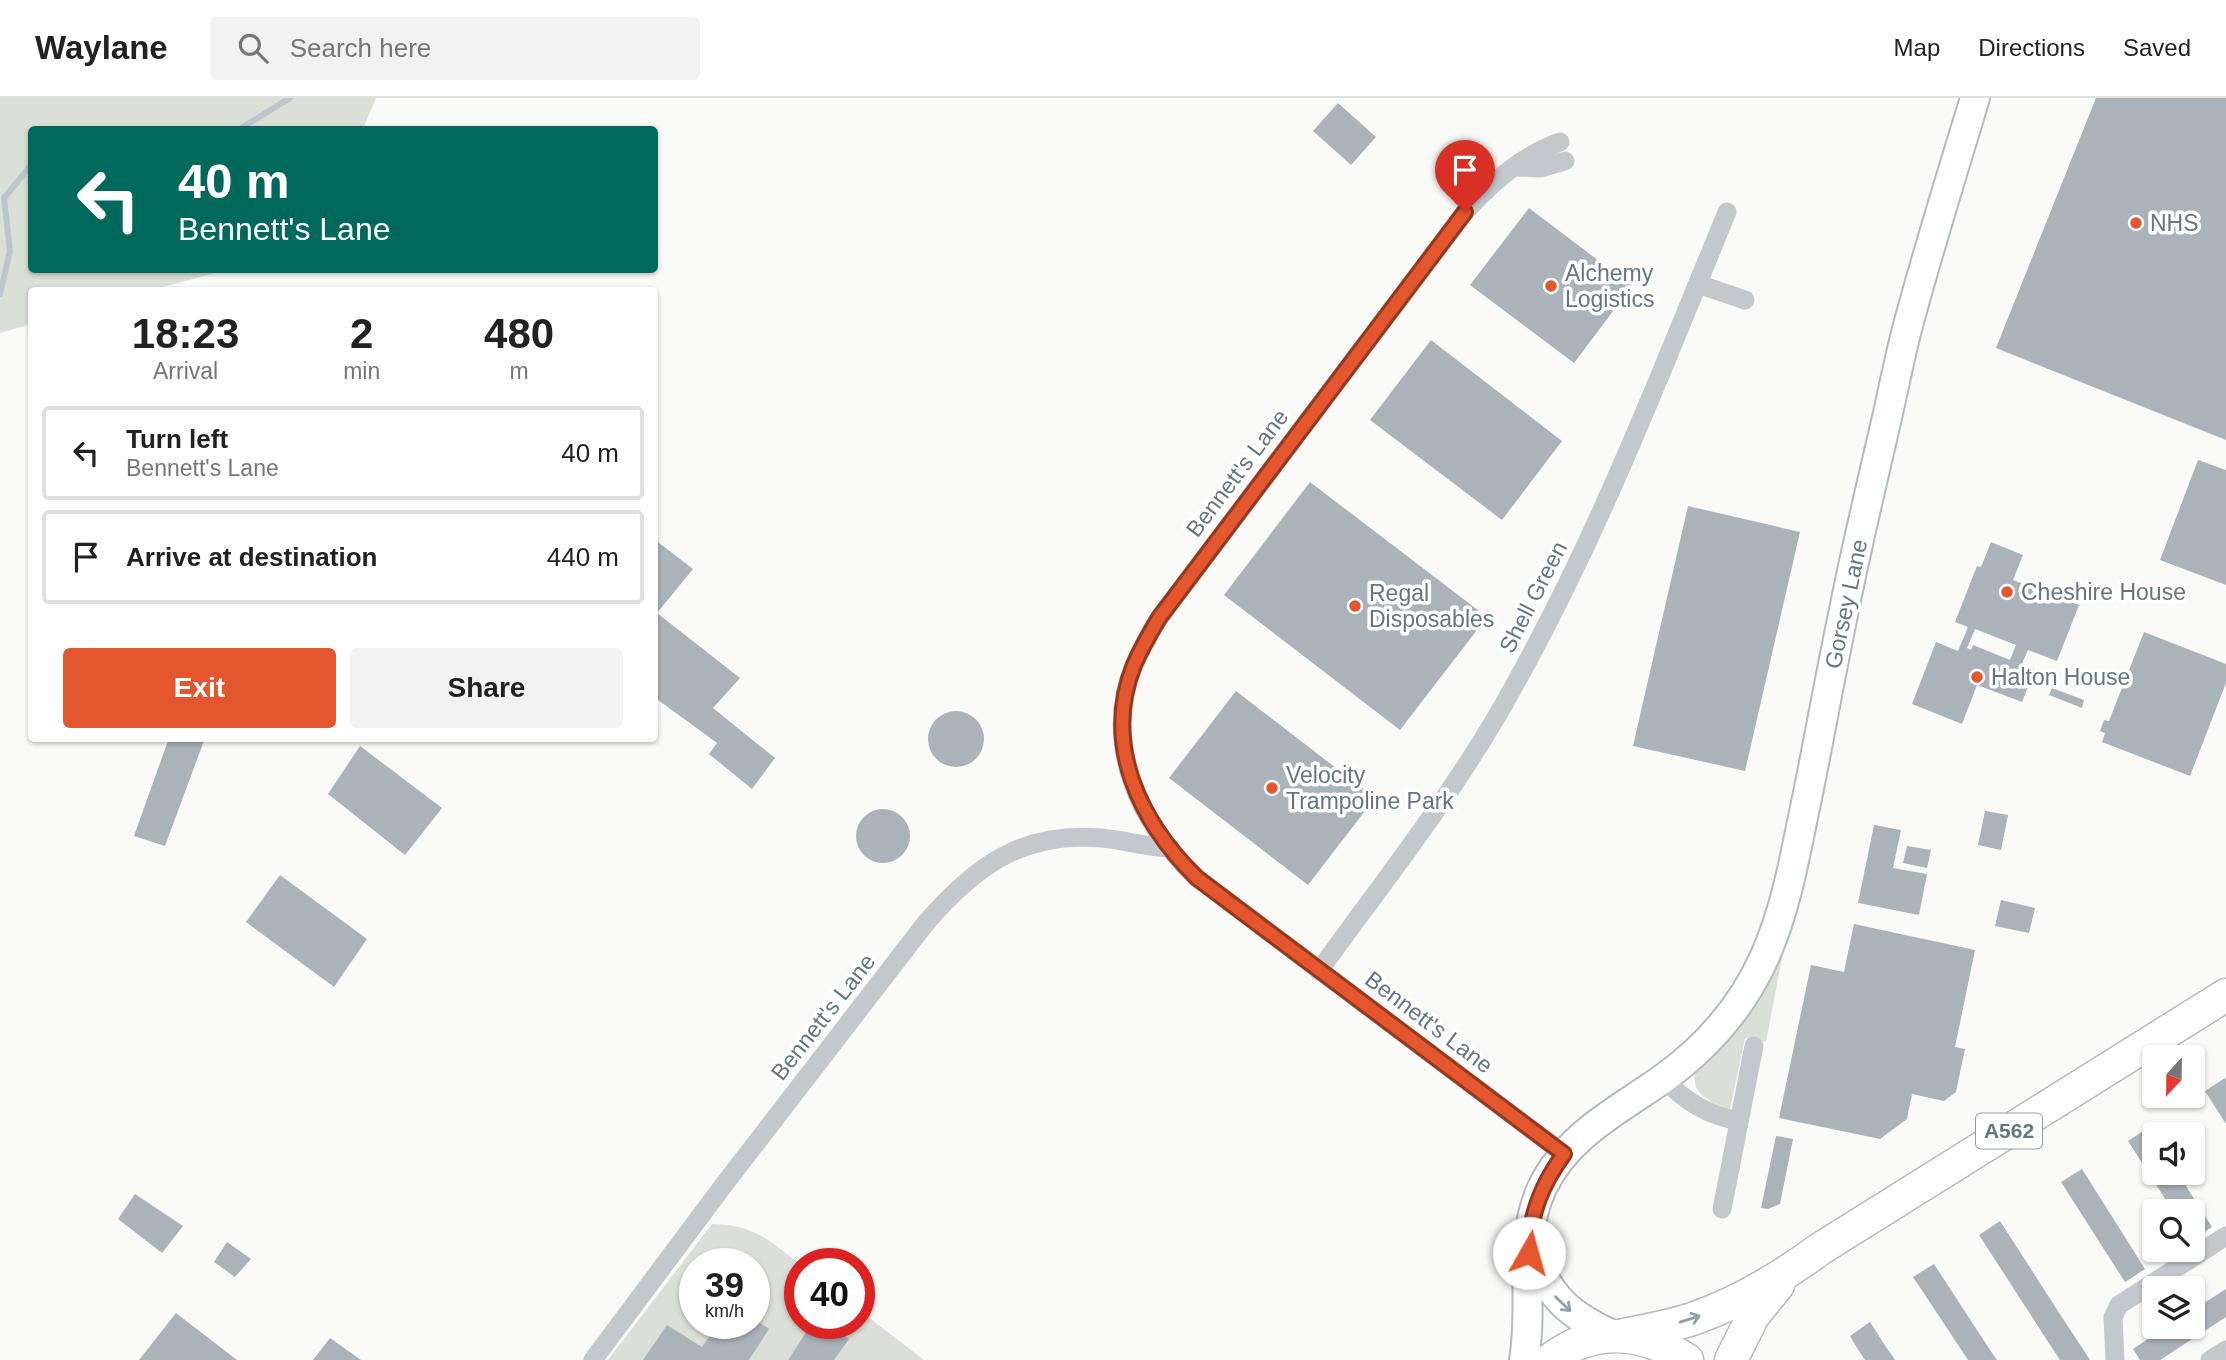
<!DOCTYPE html>
<html lang="en">
<head>
<meta charset="utf-8">
<style>
	body { margin:0; font-family:Arial,sans-serif; background:#f2f2f2; color:#222; height:100vh; display:flex; flex-direction:column; font-size:26px; white-space:nowrap }
	* { box-sizing:border-box; margin:0 }
	p { font-size:23px; color:#767676 }
	.icon { flex:none; width:38px; height:38px; fill:none; stroke:currentColor; stroke-width:2; stroke-linecap:round; stroke-linejoin:round }
	.map { position:relative; flex:1; overflow:hidden }
	.sheet { position:absolute; left:28px; top:189px; width:630px; height:455px; display:flex; flex-direction:column; background:#fff; border-radius:7px; box-shadow:0 2px 5px #0004 }
	.sheet>* { flex:none }
	.top-card { position:absolute; left:28px; top:28px; width:630px; height:147px; border-radius:7px; box-shadow:0 2px 5px #0004; background:#00695c; color:#fff; overflow:hidden }
	.needle { width:46px; rotate:202deg }
	.buttons { position:absolute; left:2142px; top:947px; display:grid; gap:14px }
	.buttons a { display:grid; place-items:center; width:63px; height:63px; border-radius:7px; background:#fff; box-shadow:0 2px 5px #0004; font-size:35px }
	.speed { position:absolute; left:679px; top:1150px; display:flex; gap:14px; font-size:35px; font-weight:700; text-align:center }
	.speed>* { display:grid; place-content:center; width:91px; height:91px; border-radius:50%; background:#fff; box-shadow:0 2px 5px #0004; line-height:1 }
	.speed small { font-size:18px; font-weight:400 }
	.speed .limit { border:10px solid #d22; background:#fff; color:#111 }
	.pin { position:absolute; display:grid; place-items:center; width:60px; height:60px; color:#fff; margin:-72px -30px; border-radius:50% 50% 50% 0; rotate:-45deg; box-shadow:0 0 7px #0007 }
	.pin .icon { rotate:45deg }
	.me { position:absolute; width:77px; margin:-38px; rotate:7deg; stroke-linejoin:round; filter:drop-shadow(0 0 5px #0008) }
	.turn { display:flex; align-items:center; gap:24px; height:147px; padding:0 35px; font-size:32px }
	.turn .icon { width:91px; height:91px; stroke-width:2.5 }
	.turn b { display:block; font-size:49px; line-height:60px }
	.eta { display:flex; justify-content:space-evenly; align-items:center; height:119px; text-align:center }
	.eta b { font-size:42px; font-weight:700; line-height:49px }
	.cta { display:flex; gap:14px; margin-top:auto; padding:14px 35px }
	.cta a { flex:1; height:80px; border-radius:7px; background:#e4572e; color:#fff; font-size:28px; font-weight:700; line-height:80px; text-align:center }
	.cta a+a { background:#f2f2f2; color:#222 }
	ul { padding:0; list-style:none }
	li { display:flex; align-items:center; gap:21px; height:94px; margin:0 14px 10px; padding:0 21px; border:4px solid #e0e0e0; border-radius:7px }
	li div { flex:1 }
	li b { display:block; font-size:26px }
	li em { font-style:normal }
	header { display:flex; align-items:center; gap:42px; box-sizing:border-box; height:98px; padding:0 35px; background:#fff; border-bottom:2px solid #e0e0e0 }
	header strong { font-size:33px }
	nav { display:flex; gap:38px; margin-inline-start:auto; font-size:24px }
	.search { width:490px; height:63px; background:#f2f2f2; display:flex; align-items:center; gap:18px; box-sizing:border-box; padding:0 24px; border-radius:7px; color:#767676; font-size:26px }
	.map>svg:first-child { display:block }
	.green { fill:#dadfd7; fill-rule:evenodd }
	.lines { fill:none; stroke-linecap:round; stroke-linejoin:round }
	.stream { stroke:#bbc7cb; stroke-width:6 }
	.building { fill:#aab3b9; fill-rule:evenodd }
	.secondary-casing { stroke:#b3babf; stroke-width:32 }
	.primary-casing { stroke:#b5babe; stroke-width:35 }
	.street { stroke:#c3c8cc; stroke-width:19 }
	.secondary { stroke:#fff; stroke-width:28 }
	.primary { stroke:#fff; stroke-width:32 }
	.oneway { stroke:#939fa8 }
	.route-casing { stroke:#94391e; stroke-width:18 }
	.route { stroke:#e4572e; stroke-width:12 }
	.poi-dot { fill:#e4572e; stroke:#fff; stroke-width:2.5 }
	.labels { text-anchor:middle; stroke-width:7; stroke-linejoin:round; paint-order:stroke }
	.shield { fill:#fff; stroke:#939fa8; stroke-width:2 }
	.shield-label { font-size:21px; font-weight:bold; fill:#657683 }
	.poi-label { font-size:23px; fill:#657683; stroke:#fff; text-anchor:start }
	.street-label { font-size:23px; fill:#657683; stroke:#fff }
</style>
</head>
<body>
<header>
<strong>Waylane</strong>
<div class="search"><svg class="icon" aria-label="search" viewBox="0 0 24 24"><circle cx="10" cy="10" r="6"/><path d="M15 15l6 6"/></svg>Search here</div>
<nav><a>Map</a><a>Directions</a><a>Saved</a></nav>
</header>
<div class="map">
<svg width="2226" height="1262" viewBox="0 0 2226 1262">
	<rect width="100%" height="100%" fill="#fafaf8"/>
	<g class="green">
		<polygon points="0,0 376,0 363,31 32,32 32,172 226,172 152,192 32,192 31,226 0,235"/>
		<path d="M1785,844L1766,944L1745,940L1730,1011C1710,1005 1687,994 1697,970Z"/>
		<path d="M712,1126C755,1127 767,1141 800,1166V1225H812L788,1262H608ZM695,1166H754V1225H695Z"/>
		<polygon points="859,1212 924,1262 834,1262 848,1241 825,1225 859,1225"/>
	</g>
	<g class="lines">
		<g class="stream">
			<polyline points="238,32 290,0"/>
			<polyline points="0,196 10,153 4,100 32,66"/>
		</g>
	</g>
	<g class="building">
		<polygon points="2096,0 2226,0 2226,342 1996,250"/>
		<polygon points="1338,5 1376,39 1351,67 1313,33"/>
		<polygon points="1529,110 1632,188 1574,265 1470,187"/>
		<polygon points="1431,242 1562,343 1502,422 1370,322"/>
		<polygon points="2198,362 2226,372 2226,487 2160,462"/>
		<polygon points="1310,384 1487,519 1400,632 1224,497"/>
		<polygon points="1688,408 1800,434 1745,673 1633,648"/>
		<polygon points="654,441 693,471 657,515 740,580 713,610 775,660 752,691 709,656 717,645 654,599"/>
		<path d="M1991,444L2023,457L2013,482L2079,507L2057,563L2028,552L2022,566L2035,571L2022,604L1977,587L1962,626L1912,606L1936,544L1958,553L1968,529L1955,524L1977,468L1981,469ZM1975,531L2016,547L2010,562L1973,547L1971,552L1967,550Z"/>
		<polygon points="2144,534 2226,566 2226,585 2190,678 2102,644 2105,635 2100,633 2104,622 2109,623"/>
		<polygon points="2052,590 2084,602 2082,610 2049,597"/>
		<polygon points="1236,593 1375,700 1308,787 1169,680"/>
		<circle cx="956" cy="641" r="28"/>
		<polygon points="169,640 205,640 165,748 134,738"/>
		<polygon points="360,648 442,710 405,757 328,696"/>
		<circle cx="883" cy="738" r="27"/>
		<polygon points="1985,713 2008,717 2001,752 1978,747"/>
		<polygon points="1874,727 1901,732 1893,770 1927,776 1919,817 1858,805"/>
		<polygon points="1907,748 1931,752 1927,770 1903,765"/>
		<polygon points="280,777 367,841 334,889 246,824"/>
		<polygon points="2001,802 2035,810 2029,835 1995,828"/>
		<polygon points="1854,826 1975,852 1955,949 1965,951 1956,994 1944,1003 1912,996 1907,1021 1880,1041 1779,1020 1811,867 1844,874"/>
		<polygon points="2225,980 2226,982 2226,1026 2205,993"/>
		<polygon points="2148,1030 2154,1039 2154,1074 2177,1074 2212,1129 2193,1141 2193,1113 2173,1113 2128,1043"/>
		<polygon points="1776,1038 1793,1041 1780,1106 1768,1111 1761,1110"/>
		<polygon points="2082,1071 2145,1171 2125,1184 2061,1084"/>
		<polygon points="135,1096 183,1128 162,1155 118,1121"/>
		<polygon points="2000,1123 2056,1210 2090,1262 2060,1262 2043,1236 1979,1137"/>
		<polygon points="227,1144 251,1161 235,1179 214,1164"/>
		<polygon points="1934,1166 1990,1252 1997,1262 1968,1262 1921,1191 1913,1179"/>
		<polygon points="2226,1191 2226,1219 2160,1262 2140,1262 2133,1251 2167,1228 2193,1228 2193,1212"/>
		<polygon points="176,1215 237,1262 139,1262"/>
		<polygon points="754,1221 769,1231 749,1262 643,1262 667,1227 702,1249 719,1225 754,1225"/>
		<polygon points="1870,1224 1886,1249 1895,1262 1865,1262 1857,1250 1850,1238"/>
		<polygon points="812,1225 825,1225 849,1241 834,1262 788,1262"/>
		<polygon points="330,1240 361,1262 313,1262"/>
	</g>
	<g class="lines">
		<defs>
			<g id="secondary">
				<path d="M1529,1155C1554,1201 1566,1216 1615,1238"/>
				<path d="M1524,1262C1534,1205 1517,1144 1542,1090C1567,1037 1619,1012 1664,980C1708,948 1743,908 1765,858C1784,815 1793,769 1802,724C1817,654 1829,583 1844,512C1857,446 1873,381 1888,315C1895,284 1901,252 1910,220C1930,146 1953,73 1975,0"/>
			</g>
			<g id="primary">
				<path d="M1624,1237C1648,1232 1674,1228 1698,1219C1742,1203 1782,1179 1820,1151L2226,897"/>
				<path d="M1550,1262C1595,1227 1642,1233 1687,1262"/>
				<polyline points="1731,1262 1753,1218 1778,1187"/>
			</g>
		</defs>
		<use href="#secondary" class="secondary-casing"/>
		<use href="#primary" class="primary-casing"/>
		<g class="street">
			<path d="M1560,44C1523,57 1491,85 1465,114L1159,520C1150,535 1141,551 1134,567C1102,646 1139,725 1197,780L1564,1056"/>
			<polyline points="1515,69 1541,70 1565,63"/>
			<polyline points="1698,186 1745,202"/>
			<path d="M1319,873C1386,780 1459,689 1514,588C1599,436 1661,274 1727,114"/>
			<path d="M1663,980C1686,1004 1707,1017 1739,1023"/>
			<polyline points="1722,1111 1754,948"/>
			<path d="M593,1262L726,1084L925,826C974,769 1022,733 1101,740C1124,742 1147,749 1170,750"/>
			<polyline points="2115,1262 2113,1219 2119,1207 2226,1138"/>
			<polyline points="2210,1262 2226,1252"/>
		</g>
		<use href="#secondary" class="secondary"/>
		<use href="#primary" class="primary"/>
	</g>
	<defs><path id="oneway-shaft" d="M-6 0H5M1.5-3L5.5 0L1.5 3" fill="none" stroke-width="1.6" stroke-linecap="round" stroke-linejoin="round" transform="scale(1.75)"/></defs>
	<g class="oneway">
		<use href="#oneway-shaft" transform="translate(1563 1206) rotate(44)"/>
		<use href="#oneway-shaft" transform="translate(1690 1221) rotate(-17)"/>
	</g>
	<g class="lines">
		<defs>
			<path id="route" d="M1465,114L1159,520C1150,535 1141,551 1134,567C1102,646 1140,724 1197,780L1564,1056C1542,1086 1529,1117 1529,1155"/>
		</defs>
		<use href="#route" class="route-casing"/>
		<use href="#route" class="route"/>
	</g>
	<g class="poi-dot">
		<circle cx="2136" cy="125" r="7"/>
		<circle cx="1551" cy="188" r="7"/>
		<circle cx="2007" cy="494" r="7"/>
		<circle cx="1355" cy="508" r="7"/>
		<circle cx="1977" cy="579" r="7"/>
		<circle cx="1272" cy="690" r="7"/>
	</g>
	<g class="labels">
		<rect class="shield" x="1976" y="1015.5" width="66" height="35" rx="5"/>
		<g class="shield-label">
			<text x="2009" y="1040">A562</text>
		</g>
		<g class="poi-label">
			<text x="2150" y="133">NHS</text>
			<text x="1565" y="183">Alchemy<tspan x="1565" dy="26">Logistics</tspan></text>
			<text x="2021" y="502">Cheshire House</text>
			<text x="1369" y="503">Regal<tspan x="1369" dy="26">Disposables</tspan></text>
			<text x="1991" y="587">Halton House</text>
			<text x="1286" y="685">Velocity<tspan x="1286" dy="26">Trampoline Park</tspan></text>
		</g>
		<g class="street-label">
			<text transform="translate(1237 375) rotate(-53)" y="8">Bennett's Lane</text>
			<text transform="translate(1533 499) rotate(-63)" y="8">Shell Green</text>
			<text transform="translate(1846 506) rotate(-78)" y="8">Gorsey Lane</text>
			<text transform="translate(823 919) rotate(-52)" y="8">Bennett's Lane</text>
			<text transform="translate(1429 924) rotate(37)" y="8">Bennett's Lane</text>
		</g>
	</g>
</svg>
<div class="buttons">
<a><svg class="needle" viewBox="-14 -14 28 28"><path d="M0-13l5 13h-10z" fill="#e53935"/><path d="M0 13l5-13h-10z" fill="#767676"/></svg></a>
<a><svg class="icon" aria-label="sound" viewBox="0 0 24 24"><path d="M4 9h4l5-4v14l-5-4H4zM17 9q2 3 0 6"/></svg></a>
<a><svg class="icon" aria-label="search" viewBox="0 0 24 24"><circle cx="10" cy="10" r="6"/><path d="M15 15l6 6"/></svg></a>
<a><svg class="icon" aria-label="layers" viewBox="0 0 24 24"><path d="M12 4l9 5-9 5-9-5zM3 14l9 5 9-5"/></svg></a>
</div>
<div class="speed"><div>39<small>km/h</small></div><div class="limit">40</div></div>
<div class="pin" style="left:1465px;top:114px;background:#d93025"><svg class="icon" aria-label="arrive" viewBox="0 0 24 24"><path d="M6 21V4h12l-3 4 3 4H6"/></svg></div>
<svg class="me" style="left:1529px;top:1155px" viewBox="-20 -20 40 40"><circle r="19" fill="#fff"/><path d="M0-13L10 11 0 6-10 11z" fill="#e4572e"/></svg>
<div class="top-card">
<div class="turn"><svg class="icon" aria-label="left" viewBox="0 0 24 24"><path d="M17 20v-9H6M10 6l-5 5 5 5"/></svg><div><b>40 m</b>Bennett's Lane</div></div>
</div>
<section class="sheet">
<div class="eta">
<div><b>18:23</b><p>Arrival</p></div>
<div><b>2</b><p>min</p></div>
<div><b>480</b><p>m</p></div>
</div>
<ul>
<li><svg class="icon" aria-label="left" viewBox="0 0 24 24"><path d="M17 20v-9H6M10 6l-5 5 5 5"/></svg><div><b>Turn left</b><p>Bennett's Lane</p></div><em>40 m</em></li>
<li><svg class="icon" aria-label="arrive" viewBox="0 0 24 24"><path d="M6 21V4h12l-3 4 3 4H6"/></svg><div><b>Arrive at destination</b></div><em>440 m</em></li>
</ul>
<div class="cta"><a>Exit</a><a>Share</a></div>
</section>
</div>
</body>
</html>
